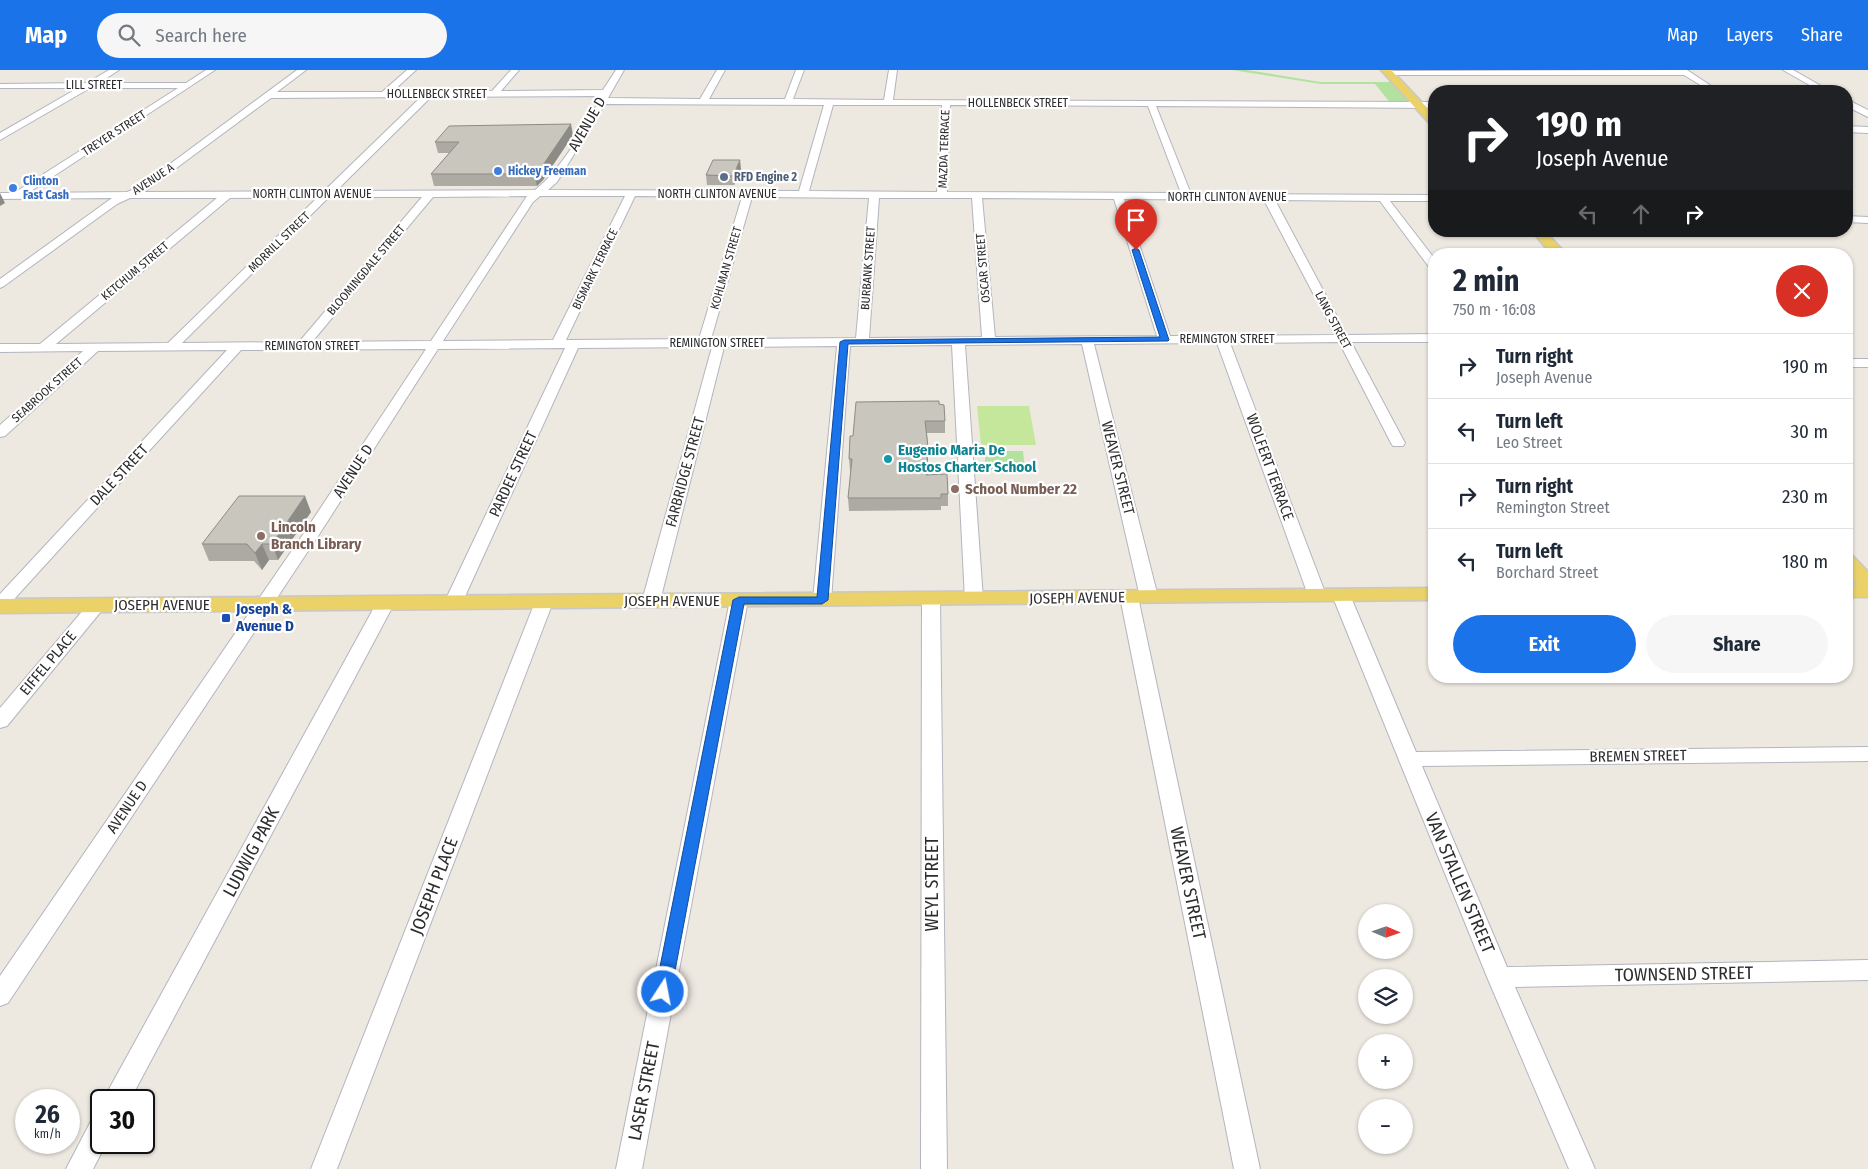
<!DOCTYPE html>
<html lang="en">
<head>
<meta charset="utf-8">
<style>
	body { margin:0; font-family:"Fira Sans Condensed",sans-serif; background:#f6f6f7; color:#1f2937; height:100vh; display:flex; flex-direction:column; font-size:19px; white-space:nowrap }
	* { box-sizing:border-box; margin:0 }
	p { font-size:16px; color:#747a83 }
	.icon { flex:none; width:28px; height:28px; fill:none; stroke:currentColor; stroke-width:2; stroke-linecap:round; stroke-linejoin:round }
	.map { position:relative; flex:1; overflow:hidden }
	.panel { position:absolute; left:1428px; top:178px; width:425px; height:435px; display:flex; flex-direction:column; background:#fff; border-radius:20px; box-shadow:0 1px 4px #0004 }
	.panel>* { flex:none }
	.hud { position:absolute; left:1428px; top:15px; width:425px; height:152px; border-radius:20px; box-shadow:0 1px 4px #0004; background:#202124; color:#fff; overflow:hidden }
	.needle { width:32px; rotate:92deg }
	.controls { position:absolute; left:1358px; top:834px; display:grid; gap:10px }
	.controls a { display:grid; place-items:center; width:55px; height:55px; border-radius:50%; background:#fff; box-shadow:0 1px 4px #0004; font-size:25px }
	.speed { position:absolute; left:15px; top:1019px; display:flex; gap:10px; font-size:25px; font-weight:700; text-align:center }
	.speed>* { display:grid; place-content:center; width:65px; height:65px; border-radius:50%; background:#fff; box-shadow:0 1px 4px #0004; line-height:1 }
	.speed small { font-size:12px; font-weight:400 }
	.speed .limit { border:2px solid #111; border-radius:8px; background:#fff; color:#111 }
	.pin { position:absolute; display:grid; place-items:center; width:42px; height:42px; color:#fff; margin:-51px -21px; border-radius:50% 50% 50% 0; rotate:-45deg; box-shadow:0 0 5px #0007 }
	.pin .icon { rotate:45deg }
	.me { position:absolute; width:55px; margin:-28px; rotate:11deg; stroke-linejoin:round; filter:drop-shadow(0 0 4px #0008) }
	.turn { display:flex; align-items:center; gap:18px; height:105px; padding:0 25px; font-size:22px }
	.turn .icon { width:65px; height:65px; stroke-width:2.5 }
	.turn b { display:block; font-size:35px; line-height:42px }
	.lanes { display:flex; align-items:center; height:48px; padding:0 25px; background:#0003; justify-content:center; gap:25px; direction:ltr }
	.lanes .off { opacity:.35 }
	.round { display:grid; place-items:center; flex:none; width:52px; height:52px; border-radius:26px; background:#f6f6f7 }
	.head { display:flex; align-items:center; justify-content:space-between; height:85px; padding:0 25px }
	h1 { font-size:30px; font-weight:700; line-height:38px }
	.action { display:flex; gap:10px; margin-top:auto; padding:10px 25px }
	.action a { flex:1; height:58px; border-radius:30px; background:#1a73e8; color:#fff; font-size:20px; font-weight:700; line-height:58px; text-align:center }
	.action a+a { background:#f6f6f7; color:#1f2937 }
	ul { padding:0; list-style:none }
	li { display:flex; align-items:center; gap:15px; height:65px; padding:0 25px; border-top:1px solid #e0e1e3 }
	li div { flex:1 }
	li b { display:block; font-size:19px }
	li em { font-style:normal }
	header { display:flex; align-items:center; gap:30px; box-sizing:border-box; height:70px; padding:0 25px; background:#1a73e8; color:#fff }
	header strong { font-size:24px }
	nav { display:flex; gap:28px; margin-inline-start:auto; font-size:18px }
	.search { width:350px; height:45px; background:#f6f6f7; display:flex; align-items:center; gap:12px; box-sizing:border-box; padding:0 18px; border-radius:28px; color:#747a83; font-size:19px }
	.map>svg:first-child { display:block }
	.green { fill:#b3e1a0 }
	.pitch { fill:#c4e79c }
	.lines { fill:none; stroke-linecap:round; stroke-linejoin:round }
	.minor-casing { stroke:#b3b5bf; stroke-width:2 }
	.major-casing { stroke:#c8c8c8; stroke-width:3 }
	.minor { fill:#fff; fill-rule:evenodd }
	.major { fill:#ead168; fill-rule:evenodd }
	.wall { fill:#adaaa3 }
	.shaded-wall { fill:#8d8b85 }
	.building { fill:#c9c6be; stroke:#8d8b85 }
	.route { fill:#1a73e8; stroke:#114b97 }
	.shop-dot { fill:#3f7fe0; stroke:#fff; stroke-width:2 }
	.service-dot { fill:#5c6f8a; stroke:#fff; stroke-width:2 }
	.culture-dot { fill:#0f9aa8; stroke:#fff; stroke-width:2 }
	.education-dot { fill:#8d6e63; stroke:#fff; stroke-width:2 }
	.transit-dot { fill:#1a4fb4; stroke:#fff; stroke-width:2 }
	.labels { text-anchor:middle; stroke-width:4.5; stroke-linejoin:round; paint-order:stroke }
	.far-street-label { font-size:12px; fill:#2d2d2d; stroke:#fff }
	.far-shop-label { font-size:12px; font-weight:bold; fill:#366cbe; stroke:#fff; text-anchor:start }
	.far-service-label { font-size:12px; font-weight:bold; fill:#4e5e75; stroke:#fff; text-anchor:start }
	.street-label { font-size:15px; fill:#2d2d2d; stroke:#fff }
	.culture-label { font-size:15px; font-weight:bold; fill:#0d838f; stroke:#fff; text-anchor:start }
	.education-label { font-size:15px; font-weight:bold; fill:#785e54; stroke:#fff; text-anchor:start }
	.transit-label { font-size:15px; font-weight:bold; fill:#164399; stroke:#fff; text-anchor:start }
	.near-street-label { font-size:18px; fill:#2d2d2d; stroke:#fff }
</style>
</head>
<body>
<header>
<strong>Map</strong>
<div class="search"><svg class="icon" aria-label="search" viewBox="0 0 24 24"><circle cx="10" cy="10" r="6"/><path d="M15 15l6 6"/></svg>Search here</div>
<nav><a>Map</a><a>Layers</a><a>Share</a></nav>
</header>
<div class="map">
<svg width="1868" height="1099" viewBox="0 0 1868 1099">
	<rect width="100%" height="100%" fill="#ede8e0"/>
	<g class="green">
		<polygon points="1232,0 1247,0 1320,12 1397,12 1415,31 1428,31 1434,38 1434,47 1418,35 1392,35 1375,14 1321,14"/>
		<polygon points="985,381 1023,381 1025,400 985,400"/>
	</g>
	<polygon class="pitch" points="977,336 1029,336 1036,375 981,375"/>
	<g class="lines">
		<defs>
			<g id="minor">
				<path d="M109,0H119L99,13H186L206,0H215L28,123L127,122L139,117L297,0H306L277,22H382L407,0H416L392,22L492,21L511,0H519L501,21L603,20L616,0H624L608,28L700,29L717,0H725L709,29H785L796,0H804L793,29L884,30L889,0H897L893,30L1434,32V38L1156,36L1191,124L1434,125V131H1390L1434,188L1433,198L1429,197L1380,131L1275,130L1347,265L1434,264V272H1351L1405,373L1403,376H1393L1391,373L1339,272L1230,273L1326,525L1323,529L1317,530L1311,529L1308,525L1217,273L1094,274L1158,527L1155,531L1149,532L1143,531L1140,527L1082,274L965,275L983,529L980,533L974,534L968,533L965,529L952,275L850,276L831,530L828,534L822,535L816,534L813,530L837,276L724,277L660,531L657,535L651,536L645,535L642,531L712,277L578,278L462,533L459,537L453,538L447,537L444,533L565,278L438,279L320,463L8,933L0,936V906L304,463L426,279L241,280L6,538L0,539V524L227,280L98,281L5,366L0,367V355L83,281L0,282V274H40L217,128H130L117,134L4,216L0,218V209L112,128L0,129V123H14L178,18H90L0,70V63L78,18H0V14L87,13ZM601,26C588,54 560,101 535,120L336,121L431,27ZM421,27L324,121L144,122L271,28ZM605,34L824,35L799,121L548,120L557,112ZM833,35H942L937,122L809,121ZM950,35L1148,36L1181,123L947,122ZM527,126L431,271L312,272L433,127ZM540,126H625L553,270L443,271L533,132ZM635,126L742,127L699,269L566,270ZM318,127L168,273L56,274L230,128ZM329,127H422L299,272L182,273ZM752,127L869,128L856,268L711,269ZM879,128H972L982,267L869,268ZM982,128L1114,129L1157,266L995,267ZM1124,129L1264,130L1335,265L1170,266Z"/>
				<polygon points="1687,0 1719,21 1710,21 1684,5 1389,5 1385,3 1389,1"/>
				<polygon points="1783,0 1793,0 1830,21 1820,21"/>
				<polygon points="1846,29 1868,40 1868,47 1846,36"/>
				<polygon points="1846,56 1868,57 1868,63 1846,62"/>
				<polygon points="1846,146 1868,147 1868,153 1846,152"/>
				<rect x="1846" y="289" width="22" height="8"/>
				<polygon points="1341,520 1347,521 1350,525 1416,682 1868,677 1868,691 1422,696 1507,897 1868,890 1868,910 1515,917 1595,1099 1569,1099 1487,907 1332,525 1335,521"/>
				<polygon points="1129,522 1135,523 1138,527 1260,1099 1234,1099 1120,527 1123,523"/>
				<polygon points="931,524 937,525 940,529 947,1099 921,1099 922,529 925,525"/>
				<polygon points="739,525 745,526 748,530 642,1099 616,1099 730,530 733,526"/>
				<polygon points="544,527 550,528 553,532 337,1099 311,1099 535,532 538,528"/>
				<polygon points="385,529 391,530 394,534 130,1030 103,1030 376,534 379,530"/>
				<polygon points="97,530 103,531 106,535 103,539 7,656 0,658 0,638 91,531"/>
				<polygon points="101,1046 101,1072 107,1072 93,1099 66,1099 92,1049"/>
			</g>
			<g id="major">
				<polygon points="1381,0 1391,0 1434,45 1434,55 1430,54"/>
				<polygon points="1532,161 1545,161 1566,184 1551,184"/>
				<polygon points="1846,484 1853,486 1868,502 1868,527 1846,527 1846,515 1857,515 1846,502"/>
				<polygon points="1434,518 1434,530 0,543 0,529"/>
			</g>
		</defs>
		<use href="#minor" class="minor-casing"/>
		<use href="#major" class="major-casing"/>
		<use href="#minor" class="minor"/>
		<use href="#major" class="major"/>
	</g>
	<g class="wall">
		<polygon points="573,65 543,110 537,116 434,116 431,104 449,83 438,83 435,72"/>
		<polygon points="741,99 734,115 707,115 706,105"/>
		<polygon points="939,334 945,351 945,363 927,363 928,377 927,405 948,424 948,436 941,436 941,440 849,441 848,428 851,401 850,401 849,389 853,366"/>
		<polygon points="311,442 278,490 269,490 262,500 254,491 209,491 202,474"/>
	</g>
	<g class="shaded-wall">
		<polygon points="571,54 573,65 543,110 537,116 534,104"/>
		<polygon points="740,90 741,99 734,115 733,106"/>
		<polygon points="0,123 5,133 0,136"/>
		<polygon points="928,377 928,389 927,417 926,405"/>
		<polygon points="305,426 311,442 278,490 272,474"/>
		<polygon points="262,474 269,490 262,500 255,483"/>
	</g>
	<g class="building">
		<polygon points="571,54 541,98 534,104 431,104 459,72 435,72 449,56"/>
		<polygon points="713,90 740,90 733,106 706,105"/>
		<polygon points="939,331 939,334 944,335 945,351 925,351 928,377 926,405 947,404 948,424 941,424 941,428 848,428 852,389 849,389 850,366 853,366 856,332"/>
		<polygon points="239,426 305,426 272,474 262,474 255,483 247,474 202,474"/>
	</g>
	<polygon class="route" points="1136,178 1139,180 1169,270 1168,271 848,274 828,530 822,534 744,534 671,922 669,927 663,929 657,927 655,922 733,530 739,527 817,527 840,272 844,270 1160,267 1132,180"/>
	<g class="shop-dot">
		<circle cx="498" cy="101" r="5"/>
		<circle cx="13" cy="118" r="5"/>
	</g>
	<circle class="service-dot" cx="724" cy="107" r="5"/>
	<circle class="culture-dot" cx="888" cy="389" r="5"/>
	<g class="education-dot">
		<circle cx="955" cy="419" r="5"/>
		<circle cx="261" cy="466" r="5"/>
	</g>
	<rect class="transit-dot" x="221" y="543" width="10" height="10" rx="2.5"/>
	<g class="labels">
		<g class="far-street-label">
			<text x="94" y="19">LILL STREET</text>
			<text x="437" y="28">HOLLENBECK STREET</text>
			<text x="1018" y="37">HOLLENBECK STREET</text>
			<text transform="translate(114 63) rotate(-33)" y="4">TREYER STREET</text>
			<text transform="translate(944 79) rotate(-88)" y="4">MAZDA TERRACE</text>
			<text transform="translate(153 109) rotate(-33)" y="4">AVENUE A</text>
			<text x="312" y="128">NORTH CLINTON AVENUE</text>
			<text x="717" y="128">NORTH CLINTON AVENUE</text>
			<text x="1227" y="131">NORTH CLINTON AVENUE</text>
			<text transform="translate(279 172) rotate(-44)" y="4">MORRILL STREET</text>
			<text transform="translate(726 198) rotate(-74)" y="4">KOHLMAN STREET</text>
			<text transform="translate(868 198) rotate(-86)" y="4">BURBANK STREET</text>
			<text transform="translate(983 198) rotate(-95)" y="4">OSCAR STREET</text>
			<text transform="translate(595 199) rotate(-64)" y="4">BISMARK TERRACE</text>
			<text transform="translate(366 200) rotate(-50)" y="4">BLOOMINGDALE STREET</text>
			<text transform="translate(135 201) rotate(-40)" y="4">KETCHUM STREET</text>
			<text transform="translate(1333 250) rotate(62)" y="4">LANG STREET</text>
			<text x="1227" y="273">REMINGTON STREET</text>
			<text x="717" y="277">REMINGTON STREET</text>
			<text x="312" y="280">REMINGTON STREET</text>
			<text transform="translate(47 320) rotate(-42)" y="4">SEABROOK STREET</text>
		</g>
		<g class="far-shop-label">
			<text x="508" y="105">Hickey Freeman</text>
			<text x="23" y="115">Clinton<tspan x="23" dy="14">Fast Cash</tspan></text>
		</g>
		<g class="far-service-label">
			<text x="734" y="111">RFD Engine 2</text>
		</g>
		<g class="street-label">
			<text transform="translate(587 54) rotate(-60)" y="5">AVENUE D</text>
			<text transform="translate(1270 397) rotate(70)" y="5">WOLFERT TERRACE</text>
			<text transform="translate(1118 398) rotate(76)" y="5">WEAVER STREET</text>
			<text transform="translate(353 401) rotate(-57)" y="5">AVENUE D</text>
			<text transform="translate(685 402) rotate(-75)" y="5">FARBRIDGE STREET</text>
			<text transform="translate(513 404) rotate(-65)" y="5">PARDEE STREET</text>
			<text transform="translate(119 405) rotate(-47)" y="5">DALE STREET</text>
			<text transform="translate(1077 528) rotate(-1)" y="5">JOSEPH AVENUE</text>
			<text x="672" y="536">JOSEPH AVENUE</text>
			<text x="162" y="540">JOSEPH AVENUE</text>
			<text transform="translate(48 593) rotate(-50)" y="5">EIFFEL PLACE</text>
			<text transform="translate(1638 686) rotate(-1)" y="5">BREMEN STREET</text>
			<text transform="translate(127 737) rotate(-56)" y="5">AVENUE D</text>
		</g>
		<g class="culture-label">
			<text x="898" y="385">Eugenio Maria De<tspan x="898" dy="17">Hostos Charter School</tspan></text>
		</g>
		<g class="education-label">
			<text x="965" y="424">School Number 22</text>
			<text x="271" y="462">Lincoln<tspan x="271" dy="17">Branch Library</tspan></text>
		</g>
		<g class="transit-label">
			<text x="236" y="544">Joseph &amp;<tspan x="236" dy="17">Avenue D</tspan></text>
		</g>
		<g class="near-street-label">
			<text transform="translate(251 782) rotate(-62)" y="6">LUDWIG PARK</text>
			<text transform="translate(1188 813) rotate(78)" y="6">WEAVER STREET</text>
			<text transform="translate(1460 813) rotate(67)" y="6">VAN STALLEN STREET</text>
			<text transform="translate(932 814) rotate(-90)" y="6">WEYL STREET</text>
			<text transform="translate(434 816) rotate(-69)" y="6">JOSEPH PLACE</text>
			<text transform="translate(1684 904) rotate(-1)" y="6">TOWNSEND STREET</text>
			<text transform="translate(644 1021) rotate(-79)" y="6">LASER STREET</text>
		</g>
	</g>
</svg>
<div class="controls">
<a><svg class="needle" viewBox="-14 -14 28 28"><path d="M0-13l5 13h-10z" fill="#e53935"/><path d="M0 13l5-13h-10z" fill="#747a83"/></svg></a>
<a><svg class="icon" aria-label="layers" viewBox="0 0 24 24"><path d="M12 4l9 5-9 5-9-5zM3 14l9 5 9-5"/></svg></a>
<a>+</a>
<a>−</a>
</div>
<div class="speed"><div>26<small>km/h</small></div><div class="limit">30</div></div>
<div class="pin" style="left:1136px;top:180px;background:#d93025"><svg class="icon" aria-label="arrive" viewBox="0 0 24 24"><path d="M6 21V4h12l-3 4 3 4H6"/></svg></div>
<svg class="me" style="left:663px;top:922px" viewBox="-20 -20 40 40"><circle r="17" fill="#1a73e8" stroke="#fff" stroke-width="3"/><path d="M0-11L8 9 0 5-8 9z" fill="#fff"/></svg>
<div class="hud">
<div class="turn"><svg class="icon" aria-label="right" viewBox="0 0 24 24"><path d="M7 20v-9h11M14 6l5 5-5 5"/></svg><div><b>190 m</b>Joseph Avenue</div></div>
<div class="lanes"><svg class="icon off" aria-label="left" viewBox="0 0 24 24"><path d="M17 20v-9H6M10 6l-5 5 5 5"/></svg><svg class="icon off" aria-label="ahead" viewBox="0 0 24 24"><path d="M12 20V5M6 11l6-6 6 6"/></svg><svg class="icon" aria-label="right" viewBox="0 0 24 24"><path d="M7 20v-9h11M14 6l5 5-5 5"/></svg></div>
</div>
<section class="panel">
<div class="head"><div><h1>2 min</h1><p>750 m · 16:08</p></div><a class="round" style="background:#d93025;color:#fff"><svg class="icon" aria-label="close" viewBox="0 0 24 24"><path d="M6 6l12 12M18 6L6 18"/></svg></a></div>
<ul>
<li><svg class="icon" aria-label="right" viewBox="0 0 24 24"><path d="M7 20v-9h11M14 6l5 5-5 5"/></svg><div><b>Turn right</b><p>Joseph Avenue</p></div><em>190 m</em></li>
<li><svg class="icon" aria-label="left" viewBox="0 0 24 24"><path d="M17 20v-9H6M10 6l-5 5 5 5"/></svg><div><b>Turn left</b><p>Leo Street</p></div><em>30 m</em></li>
<li><svg class="icon" aria-label="right" viewBox="0 0 24 24"><path d="M7 20v-9h11M14 6l5 5-5 5"/></svg><div><b>Turn right</b><p>Remington Street</p></div><em>230 m</em></li>
<li><svg class="icon" aria-label="left" viewBox="0 0 24 24"><path d="M17 20v-9H6M10 6l-5 5 5 5"/></svg><div><b>Turn left</b><p>Borchard Street</p></div><em>180 m</em></li>
</ul>
<div class="action"><a>Exit</a><a>Share</a></div>
</section>
</div>
</body>
</html>
